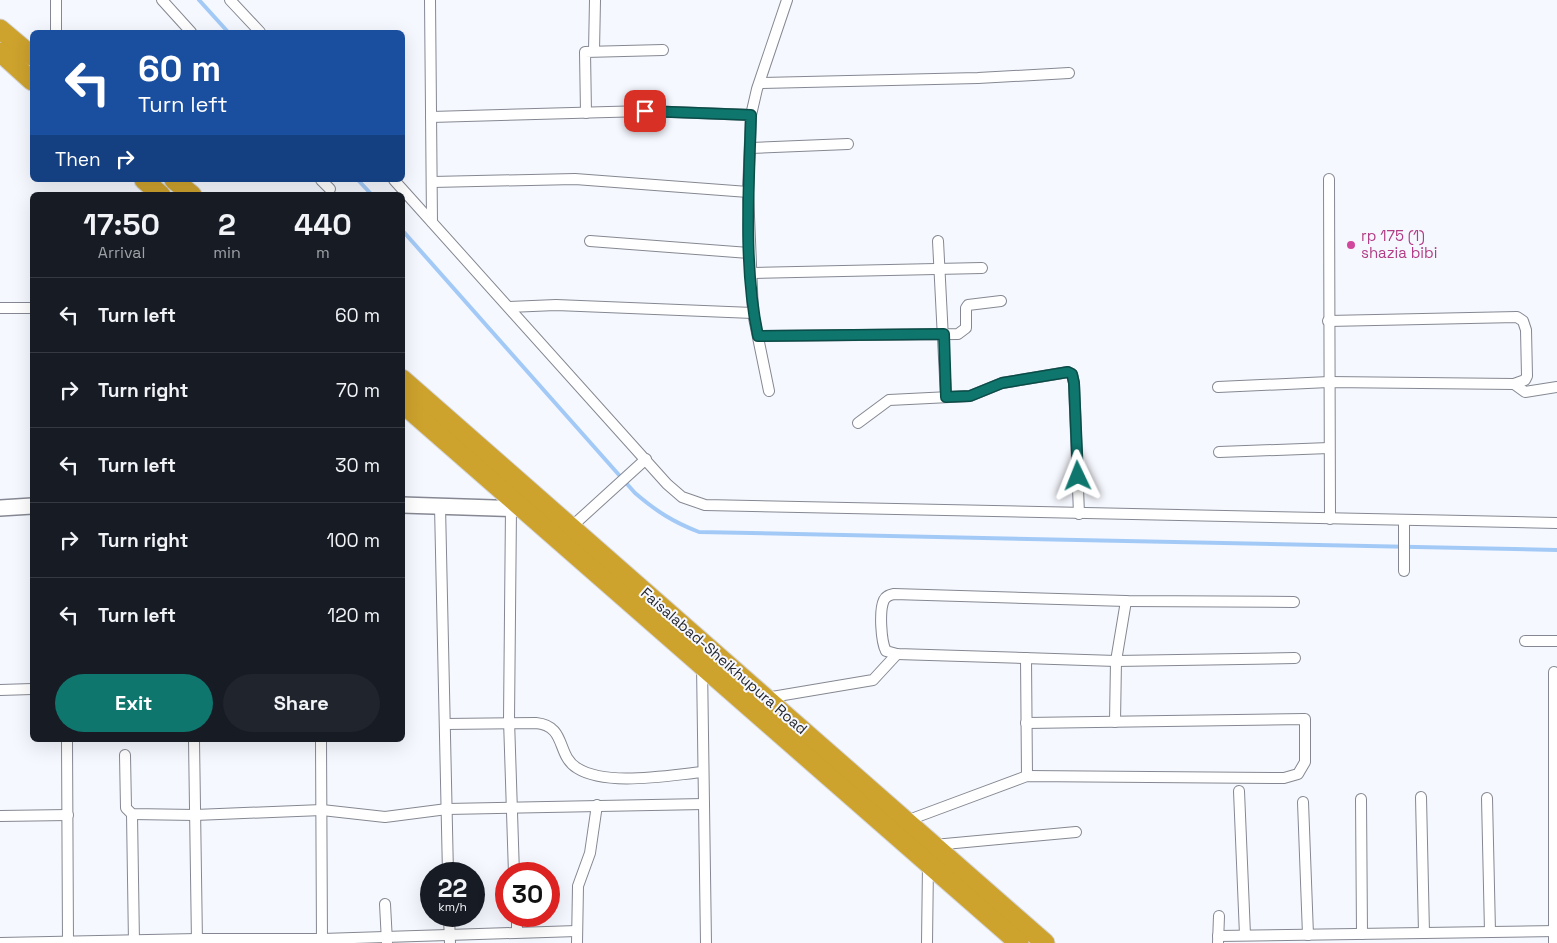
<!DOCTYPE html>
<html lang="en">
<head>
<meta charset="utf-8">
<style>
	body { margin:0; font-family:"Space Grotesk",sans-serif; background:#20242c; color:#f1f3f6; height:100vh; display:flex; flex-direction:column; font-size:19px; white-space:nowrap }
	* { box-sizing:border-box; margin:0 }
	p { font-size:16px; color:#9ea1a6 }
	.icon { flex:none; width:28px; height:28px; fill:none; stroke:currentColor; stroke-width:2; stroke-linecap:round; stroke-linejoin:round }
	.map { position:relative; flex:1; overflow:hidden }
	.sheet { position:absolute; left:30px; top:192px; width:375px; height:550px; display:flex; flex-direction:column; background:#171b24; border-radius:8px; box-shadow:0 5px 20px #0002 }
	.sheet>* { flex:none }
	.top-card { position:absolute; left:30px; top:30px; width:375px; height:152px; border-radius:8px; box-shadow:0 5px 20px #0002; background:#1a4fa0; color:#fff; overflow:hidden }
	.speed { position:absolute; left:420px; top:862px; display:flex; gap:10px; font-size:25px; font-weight:700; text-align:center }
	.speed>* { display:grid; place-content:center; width:65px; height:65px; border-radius:50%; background:#171b24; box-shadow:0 5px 20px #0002; line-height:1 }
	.speed small { font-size:12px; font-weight:400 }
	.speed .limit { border:8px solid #d22; background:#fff; color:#111 }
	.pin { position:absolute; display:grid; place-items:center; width:42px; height:42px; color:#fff; margin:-21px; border-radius:10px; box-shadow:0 2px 8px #0006 }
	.me { position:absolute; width:55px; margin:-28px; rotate:358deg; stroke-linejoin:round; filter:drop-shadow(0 0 4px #0008) }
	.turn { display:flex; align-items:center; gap:18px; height:105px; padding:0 25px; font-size:22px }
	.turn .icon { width:65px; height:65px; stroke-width:2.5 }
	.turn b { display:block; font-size:35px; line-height:42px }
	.then { display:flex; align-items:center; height:48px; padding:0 25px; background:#0003; gap:10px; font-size:19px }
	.eta { display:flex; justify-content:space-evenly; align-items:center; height:85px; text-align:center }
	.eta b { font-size:30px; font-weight:600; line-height:35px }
	.cta { display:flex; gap:10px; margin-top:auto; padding:10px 25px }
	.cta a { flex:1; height:58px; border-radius:30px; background:#0f766e; color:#fff; font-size:20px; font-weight:600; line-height:58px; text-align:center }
	.cta a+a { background:#20242c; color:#f1f3f6 }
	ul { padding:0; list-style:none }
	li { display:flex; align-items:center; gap:15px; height:75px; padding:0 25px; border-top:1px solid #363941 }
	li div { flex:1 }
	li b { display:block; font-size:19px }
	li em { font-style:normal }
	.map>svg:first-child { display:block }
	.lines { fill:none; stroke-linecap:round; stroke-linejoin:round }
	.stream { stroke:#a3caf7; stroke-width:4 }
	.street-casing { stroke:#858892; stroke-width:12 }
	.secondary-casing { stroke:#858892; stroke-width:18 }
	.highway-casing { stroke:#d4d4d5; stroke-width:21 }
	.street { stroke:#fff; stroke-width:10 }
	.secondary { stroke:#fff; stroke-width:15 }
	.highway { stroke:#cda22d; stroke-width:19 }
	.route-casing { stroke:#0a4d48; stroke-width:12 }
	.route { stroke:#0f766e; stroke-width:9 }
	.hotel-dot { fill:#d1479c; stroke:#f6f8ff; stroke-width:2 }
	.labels { text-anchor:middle; stroke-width:4; stroke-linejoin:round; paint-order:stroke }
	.hotel-label { font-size:15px; fill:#b23c85; stroke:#f6f8ff; text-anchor:start }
	.street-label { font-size:15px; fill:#26282c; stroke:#f6f8ff }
</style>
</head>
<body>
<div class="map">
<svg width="1557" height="943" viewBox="0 0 1557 943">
	<rect width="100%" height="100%" fill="#f6f8ff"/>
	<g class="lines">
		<g class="stream">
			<polyline points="199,0 228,32"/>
			<polyline points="358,180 372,195"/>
			<path d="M402,230L635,493C656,511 673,522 699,532L1557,550"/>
		</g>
		<defs>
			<g id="street">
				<polyline points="162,0 191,32"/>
				<polyline points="230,0 260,32"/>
				<polyline points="430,0 432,222"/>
				<polyline points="56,32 56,0"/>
				<polyline points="594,51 595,0"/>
				<polyline points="760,83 978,78 1069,73"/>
				<polyline points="586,113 585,52 663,50"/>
				<polyline points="431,117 645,111 751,115"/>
				<polyline points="750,148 848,144"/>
				<polyline points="1329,179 1330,519"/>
				<polyline points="321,180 330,189"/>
				<polyline points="394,180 667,484 682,497 705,505 1557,523"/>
				<polyline points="432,182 575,179 748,192"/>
				<polyline points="590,241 749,253"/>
				<polyline points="938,241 946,397"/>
				<polyline points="751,273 982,268"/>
				<polyline points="509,307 556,305 753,313"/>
				<polyline points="0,308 32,308"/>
				<polyline points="758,336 958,334 966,328 966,308 968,305 1001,301"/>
				<polyline points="1514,384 1525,392 1557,387"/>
				<polyline points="1218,387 1329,382 1514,384 1525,380 1527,376 1526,330 1523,321 1517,317 1328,321"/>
				<polyline points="769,391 753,313 748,192 751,115 757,89 787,0"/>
				<polyline points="858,423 889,400 970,396 1002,383 1068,372 1072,374 1074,383 1079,514"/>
				<polyline points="1219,452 1329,448"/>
				<polyline points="440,506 448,874"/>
				<polyline points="511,508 509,720 514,874"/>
				<polyline points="569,529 646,459"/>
				<polyline points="1404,571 1404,520"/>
				<path d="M1294,602L1126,601L894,594C889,595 886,596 884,600C879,610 881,642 886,651L897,654L1116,661L1295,658"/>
				<polyline points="1525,641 1557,641"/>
				<polyline points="1026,658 1027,776"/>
				<polyline points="702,665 706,943"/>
				<polyline points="1554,672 1554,943"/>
				<polyline points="0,690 32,689"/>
				<polyline points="766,698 873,680 897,654"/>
				<polyline points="1115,722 1116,661 1126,601"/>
				<path d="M445,724L536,723C567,726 556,755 577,768C607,787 669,775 703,772"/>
				<polyline points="67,740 68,943"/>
				<polyline points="194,740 197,943"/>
				<polyline points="321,740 322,943"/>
				<polyline points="125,755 126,808 132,814 195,815 322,810 385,817 447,809 704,804"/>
				<polyline points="1239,791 1245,935"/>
				<polyline points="1421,797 1424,933"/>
				<polyline points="1487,798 1490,932"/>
				<polyline points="1361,799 1362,934"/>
				<polyline points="1303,802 1308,935"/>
				<polyline points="132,814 134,943"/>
				<polyline points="0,816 68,815"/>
				<polyline points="906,821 1027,776 1284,778 1298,774 1305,762 1305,719 1026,723"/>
				<polyline points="934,845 1076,832"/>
				<polyline points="385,904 387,942"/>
				<polyline points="449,916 450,943"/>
				<polyline points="517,916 517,932"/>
				<polyline points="1218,936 1557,931"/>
				<polyline points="0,943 197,939 322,939 577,931"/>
				<polyline points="577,943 578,886 590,853 597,805"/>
				<polyline points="927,943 928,864"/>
				<polyline points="1218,943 1219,916"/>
			</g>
			<g id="secondary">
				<polyline points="402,505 525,509"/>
				<polyline points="0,508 32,506"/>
			</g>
			<g id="highway">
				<polyline points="0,29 32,56"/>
				<polyline points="0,52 32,81"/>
				<polyline points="144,180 161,195"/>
				<polyline points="174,180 192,195"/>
				<polyline points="402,379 1045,943"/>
				<polyline points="402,403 1019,943"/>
			</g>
		</defs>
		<use href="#street" class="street-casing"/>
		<use href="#secondary" class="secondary-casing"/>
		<use href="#highway" class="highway-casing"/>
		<use href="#street" class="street"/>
		<use href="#secondary" class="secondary"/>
		<use href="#highway" class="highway"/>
	</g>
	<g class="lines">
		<defs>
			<path id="route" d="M645,111L751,115C749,188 743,264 758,336L944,334L946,397L970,396L1002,383L1068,372L1072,374L1074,383L1078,476"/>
		</defs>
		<use href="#route" class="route-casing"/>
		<use href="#route" class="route"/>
	</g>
	<circle class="hotel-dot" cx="1351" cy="245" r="5"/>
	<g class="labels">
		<g class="hotel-label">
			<text x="1361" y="241">rp 175 (1)<tspan x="1361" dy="17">shazia bibi</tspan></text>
		</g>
		<g class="street-label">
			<text transform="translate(724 661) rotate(41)" y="5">Faisalabad-Sheikhupura Road</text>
		</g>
	</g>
</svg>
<div class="speed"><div>22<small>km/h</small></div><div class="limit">30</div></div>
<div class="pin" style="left:645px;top:111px;background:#d93025"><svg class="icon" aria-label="arrive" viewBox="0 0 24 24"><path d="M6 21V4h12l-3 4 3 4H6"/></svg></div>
<svg class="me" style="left:1078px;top:476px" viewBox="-20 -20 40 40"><path d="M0-17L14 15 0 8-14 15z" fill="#0f766e" stroke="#fff" stroke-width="4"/></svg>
<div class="top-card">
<div class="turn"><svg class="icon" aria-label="left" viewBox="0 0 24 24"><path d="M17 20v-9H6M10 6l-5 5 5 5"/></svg><div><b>60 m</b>Turn left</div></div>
<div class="then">Then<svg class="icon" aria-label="right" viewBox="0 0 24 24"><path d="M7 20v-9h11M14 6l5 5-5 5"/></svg></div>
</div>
<section class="sheet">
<div class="eta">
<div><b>17:50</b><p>Arrival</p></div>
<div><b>2</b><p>min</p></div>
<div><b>440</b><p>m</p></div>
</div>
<ul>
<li><svg class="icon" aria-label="left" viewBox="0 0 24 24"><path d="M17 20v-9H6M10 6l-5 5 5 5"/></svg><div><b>Turn left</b></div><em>60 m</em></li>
<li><svg class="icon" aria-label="right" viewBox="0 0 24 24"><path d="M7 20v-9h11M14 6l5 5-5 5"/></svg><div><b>Turn right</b></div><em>70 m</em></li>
<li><svg class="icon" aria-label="left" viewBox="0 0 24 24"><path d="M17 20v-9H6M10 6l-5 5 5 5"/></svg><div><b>Turn left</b></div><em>30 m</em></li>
<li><svg class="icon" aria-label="right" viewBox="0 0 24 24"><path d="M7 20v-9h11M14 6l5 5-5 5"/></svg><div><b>Turn right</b></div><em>100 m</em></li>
<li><svg class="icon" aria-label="left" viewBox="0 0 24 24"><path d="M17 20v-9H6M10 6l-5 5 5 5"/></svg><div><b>Turn left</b></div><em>120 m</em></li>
</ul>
<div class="cta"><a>Exit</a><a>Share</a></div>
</section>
</div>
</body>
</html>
